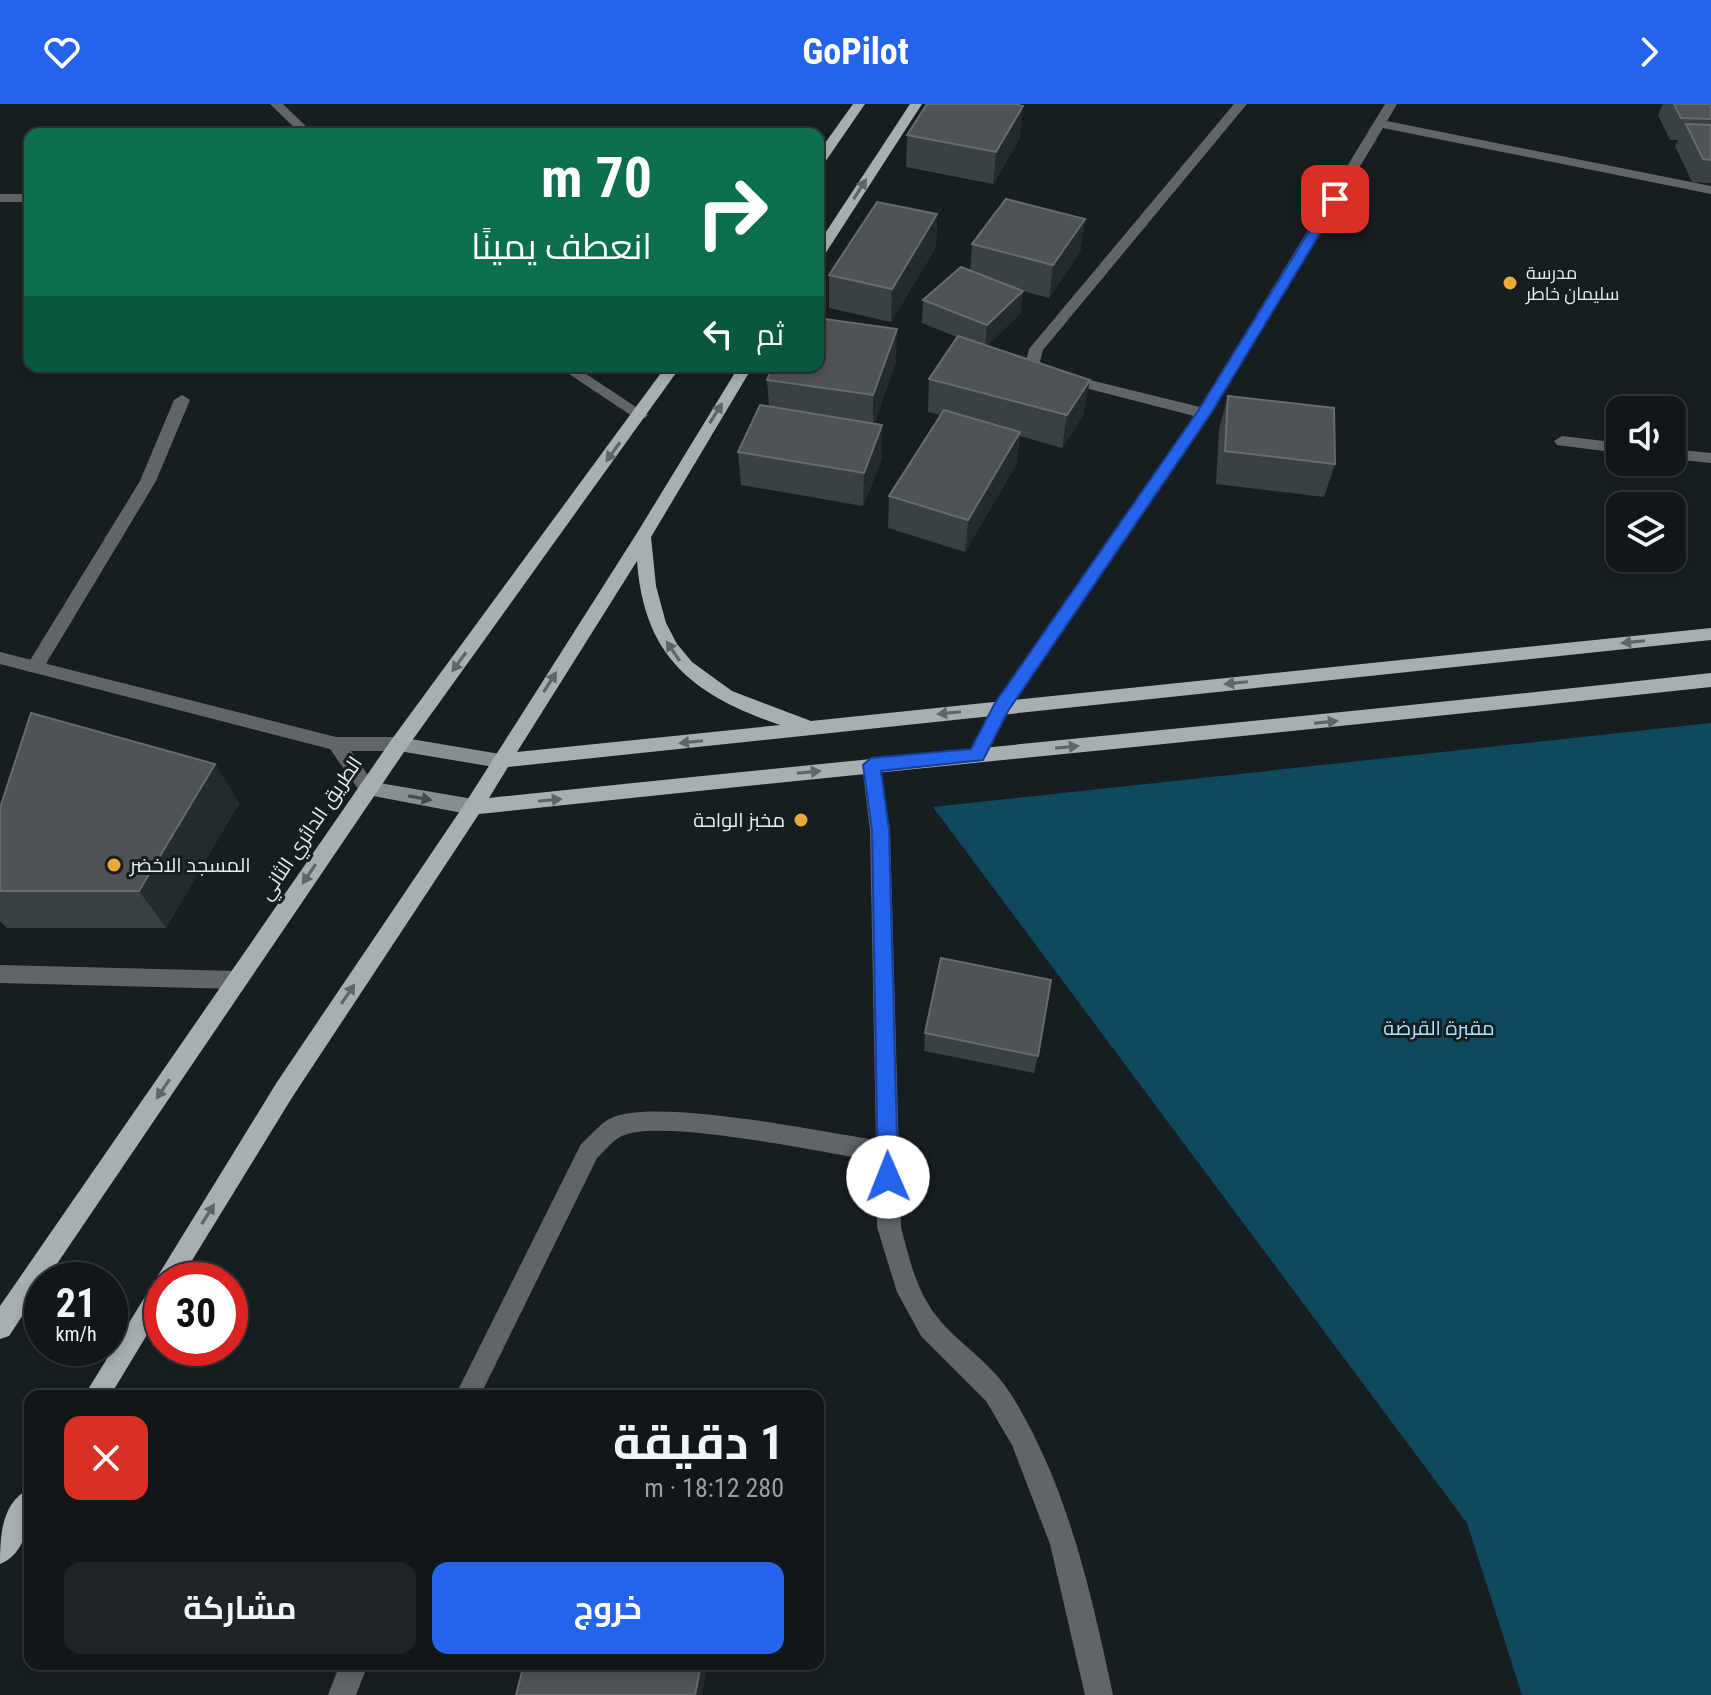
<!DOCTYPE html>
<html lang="ar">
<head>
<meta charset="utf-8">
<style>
	body { margin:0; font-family:"Roboto Condensed",Cairo,sans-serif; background:#1e2326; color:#f1f3f6; direction:rtl; height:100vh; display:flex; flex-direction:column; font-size:30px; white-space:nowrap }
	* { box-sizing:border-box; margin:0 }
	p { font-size:26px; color:#9c9fa2 }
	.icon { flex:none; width:44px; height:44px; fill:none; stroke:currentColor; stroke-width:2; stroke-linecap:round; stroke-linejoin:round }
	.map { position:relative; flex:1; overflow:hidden; direction:ltr }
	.panel { position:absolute; left:24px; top:1286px; width:800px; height:280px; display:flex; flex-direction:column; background:#111619; border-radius:16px; box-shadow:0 4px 12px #0003,0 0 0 2px #303538; direction:rtl }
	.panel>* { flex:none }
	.top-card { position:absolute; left:24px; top:24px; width:800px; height:244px; border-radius:16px; box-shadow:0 4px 12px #0003,0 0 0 2px #303538; direction:rtl; background:#0b6e4f; color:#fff; overflow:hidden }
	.tools { position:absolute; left:1606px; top:292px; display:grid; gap:16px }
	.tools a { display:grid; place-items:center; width:80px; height:80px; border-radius:16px; background:#111619; box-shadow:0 4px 12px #0003,0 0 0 2px #303538; font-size:40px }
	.speed { position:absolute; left:24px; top:1158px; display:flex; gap:16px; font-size:40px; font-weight:700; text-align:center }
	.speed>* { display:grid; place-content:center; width:104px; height:104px; border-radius:50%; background:#111619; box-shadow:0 4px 12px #0003,0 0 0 2px #303538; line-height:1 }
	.speed small { font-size:20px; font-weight:400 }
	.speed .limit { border:12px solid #d22; background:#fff; color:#111 }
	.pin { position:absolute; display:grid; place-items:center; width:68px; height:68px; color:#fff; margin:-34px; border-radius:16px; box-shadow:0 4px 12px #0006 }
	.me { position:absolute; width:88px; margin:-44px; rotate:359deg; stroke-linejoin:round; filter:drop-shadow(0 0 6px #0008) }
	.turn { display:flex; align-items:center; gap:28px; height:168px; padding:0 40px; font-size:36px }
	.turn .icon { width:104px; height:104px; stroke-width:2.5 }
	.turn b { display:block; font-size:56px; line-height:68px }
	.then { display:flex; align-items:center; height:76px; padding:0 40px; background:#0003; gap:16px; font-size:30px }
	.round { display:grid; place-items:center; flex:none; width:84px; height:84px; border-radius:16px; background:#1e2326 }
	.head { display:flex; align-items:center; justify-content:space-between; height:136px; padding:0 40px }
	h1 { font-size:48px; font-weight:700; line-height:60px }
	.button { display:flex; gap:16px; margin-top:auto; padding:16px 40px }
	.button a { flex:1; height:92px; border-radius:16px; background:#2563eb; color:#fff; font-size:32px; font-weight:700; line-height:92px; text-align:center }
	.button a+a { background:#1e2326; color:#f1f3f6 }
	header { display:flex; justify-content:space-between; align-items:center; height:104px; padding:0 40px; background:#2563eb; color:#fff; font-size:36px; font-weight:700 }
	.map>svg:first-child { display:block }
	.green { fill:#0e495e }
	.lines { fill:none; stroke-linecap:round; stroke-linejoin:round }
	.service { fill:#616567; fill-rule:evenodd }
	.minor { fill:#616567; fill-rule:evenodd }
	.secondary { fill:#888f91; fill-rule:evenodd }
	.primary { fill:#a7afb2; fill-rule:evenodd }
	.wall { fill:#3a4145 }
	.shaded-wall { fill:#242b2f }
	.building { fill:#4d5357; stroke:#656b6f; stroke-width:2 }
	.oneway { fill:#5f666a }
	.oneway2 { fill:#444b4e }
	.route { fill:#2563eb; stroke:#184099; stroke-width:2 }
	.poi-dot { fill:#eba939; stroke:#171e21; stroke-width:3 }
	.labels { text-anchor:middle; stroke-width:6; stroke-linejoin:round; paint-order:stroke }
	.far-poi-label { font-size:18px; fill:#e7ecee; stroke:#171e21; text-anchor:start }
	.poi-label { font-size:20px; fill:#e7ecee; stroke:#171e21; text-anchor:end }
	.street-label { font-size:20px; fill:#e7ecee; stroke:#171e21 }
	.park-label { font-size:20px; fill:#a7e3fc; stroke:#171e21 }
</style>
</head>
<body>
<header><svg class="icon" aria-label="forward" viewBox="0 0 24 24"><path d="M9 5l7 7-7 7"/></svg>GoPilot<svg class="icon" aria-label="heart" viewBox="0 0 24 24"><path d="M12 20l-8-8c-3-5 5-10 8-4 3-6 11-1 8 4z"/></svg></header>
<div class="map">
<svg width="1711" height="1591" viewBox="0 0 1711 1591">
	<rect width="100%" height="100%" fill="#171e21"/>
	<polygon class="green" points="1711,619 1711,1591 1522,1591 1467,1419 933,703"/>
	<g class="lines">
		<polygon class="service" points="182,291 190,296 156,377 41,568 29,568 26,563 29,558 140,377 174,296"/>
		<g class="minor">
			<polygon points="270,0 283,0 314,30 301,30"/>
			<polygon points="1234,0 1247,0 1043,246 1040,257 1045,265 1200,303 1385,0 1397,0 1387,17 1711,82 1711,90 1383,24 1212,309 1008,608 984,656 970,656 968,651 995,599 1194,312 1035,271 1026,257 1029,245"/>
			<rect x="0" y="90" width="30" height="8"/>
			<polygon points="557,262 574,262 648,311 645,314 635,314"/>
			<polygon points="1562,332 1620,339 1620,349 1557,341 1554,337"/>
			<polygon points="1672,345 1711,349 1711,359 1672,355"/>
			<polygon points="0,548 336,633 399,633 408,640 399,647 351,647 377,684 375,689 361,689 330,645 0,560"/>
			<path d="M871,654L880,661L890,726L901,1123C909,1154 916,1186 937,1213C960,1241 993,1260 1012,1292C1068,1383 1091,1488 1113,1591H1085L1050,1440L1012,1341L986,1297L921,1232L897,1188L877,1123L876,1057C828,1050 656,1012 620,1033C611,1038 604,1048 597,1054L480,1292H455L581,1040C590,1032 599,1021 609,1015C651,992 822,1028 876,1036L870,726L862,661Z"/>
			<polygon points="0,861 237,867 244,870 247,876 244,882 237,885 0,879"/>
			<polygon points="340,1560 368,1560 356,1591 328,1591"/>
		</g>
		<g class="secondary">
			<polygon points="399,633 500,650 509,657 500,664 399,647 390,640"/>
			<polygon points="368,677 473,695 480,698 483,703 480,708 473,711 368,691 361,689 359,684 361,679"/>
		</g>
		<g class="primary">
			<polygon points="853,0 865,0 823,61 818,62 818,49"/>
			<polygon points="910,0 922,0 825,150 818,154 818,140"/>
			<polygon points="666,262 681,262 406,645 46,1176 42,1176 42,1182 9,1232 0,1235 0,1202 392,635"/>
			<path d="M739,262H753L651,433L656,482L666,519L677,540L692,558L732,587L811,617L1711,524V536L508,663L489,694C896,651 1304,614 1711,569V583C1300,628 889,666 479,710L293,992L180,1176H162V1206L110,1292H84L277,978L466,698L637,429ZM637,457C644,553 693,591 780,621L517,648Z"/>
			<path d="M30,1385C30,1412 29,1448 0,1460C0,1434 1,1397 30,1385Z"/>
		</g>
	</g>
	<g class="wall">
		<polygon points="1663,0 1711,0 1711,79 1692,78 1675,42 1678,36 1670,36 1658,11"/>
		<polygon points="907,31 1020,34 993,80 906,63"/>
		<polygon points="937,110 936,143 891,218 829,204 829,171"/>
		<polygon points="1085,115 1080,148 1049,194 1023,187 1020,210 986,242 1084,310 1062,344 1020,332 1016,361 965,448 888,424 889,392 941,311 928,308 929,275 957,233 922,219 923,196 970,167 972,140"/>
		<polygon points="896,258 874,320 882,321 882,354 863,402 741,381 738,348 769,302 767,276"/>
		<polygon points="1228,292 1335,360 1324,393 1216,380 1219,325"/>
		<polygon points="215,660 239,699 166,824 7,824 0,817 0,704"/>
		<polygon points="925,929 1038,952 1034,969 924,947"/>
	</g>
	<g class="shaded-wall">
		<polygon points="1023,2 1020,34 993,80 996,48"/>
		<polygon points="937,110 936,143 891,218 892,185"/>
		<polygon points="1085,115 1080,148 1049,194 1053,161"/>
		<polygon points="1023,187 1020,210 985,244 987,221"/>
		<polygon points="897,225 896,258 873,324 873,291"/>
		<polygon points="1090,276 1084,310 1062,344 1067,311"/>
		<polygon points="882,321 882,354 863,402 864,369"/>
		<polygon points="1020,328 1016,361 965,448 968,416"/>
		<polygon points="215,660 239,699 166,824 139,787"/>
		<polygon points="701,1560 708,1560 702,1591 695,1591"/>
	</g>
	<g class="building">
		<polygon points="927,0 1013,0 1023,2 996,48 907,31"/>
		<polygon points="1674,0 1711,0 1711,15 1681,14"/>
		<polygon points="1686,20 1711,21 1711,56 1703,55"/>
		<polygon points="1006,95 1085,115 1053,161 972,140"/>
		<polygon points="877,98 937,110 892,185 829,171"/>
		<polygon points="961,163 1023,187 987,221 923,196"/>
		<polygon points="818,214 897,225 873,291 767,276 773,262 818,262"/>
		<polygon points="958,232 1090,276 1067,311 929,275"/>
		<polygon points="1228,292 1334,304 1335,360 1225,347"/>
		<polygon points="760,301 882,321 864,369 738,348"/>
		<polygon points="944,306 1020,328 968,416 889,392"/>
		<polygon points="31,609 215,660 139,787 0,787 0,704"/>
		<polygon points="941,854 1051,876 1038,952 925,929"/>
		<polygon points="524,1560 701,1560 695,1591 516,1591"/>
	</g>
	<defs><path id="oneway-solid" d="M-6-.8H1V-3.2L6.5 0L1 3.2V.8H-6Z" transform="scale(2)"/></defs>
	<g class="oneway">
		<use href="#oneway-solid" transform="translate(860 85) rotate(-57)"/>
		<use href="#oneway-solid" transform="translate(716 309) rotate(-58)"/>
		<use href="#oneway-solid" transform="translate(613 348) rotate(126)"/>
		<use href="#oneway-solid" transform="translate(1633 538) rotate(174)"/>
		<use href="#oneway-solid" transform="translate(673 547) rotate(-124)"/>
		<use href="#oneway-solid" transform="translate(459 558) rotate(126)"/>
		<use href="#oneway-solid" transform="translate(550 578) rotate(-57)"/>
		<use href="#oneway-solid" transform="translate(1236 579) rotate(174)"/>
		<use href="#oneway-solid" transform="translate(949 609) rotate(174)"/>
		<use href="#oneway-solid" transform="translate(1326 618) rotate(-6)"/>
		<use href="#oneway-solid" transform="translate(691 638) rotate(174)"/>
		<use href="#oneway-solid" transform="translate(1067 643) rotate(-5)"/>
		<use href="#oneway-solid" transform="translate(809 668) rotate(-6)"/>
		<use href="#oneway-solid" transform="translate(550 696) rotate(-6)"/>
		<use href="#oneway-solid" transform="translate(309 770) rotate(124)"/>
		<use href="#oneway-solid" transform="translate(348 890) rotate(-56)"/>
		<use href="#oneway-solid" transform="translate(163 985) rotate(124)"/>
		<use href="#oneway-solid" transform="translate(208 1110) rotate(-58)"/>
	</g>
	<use class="oneway2" href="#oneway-solid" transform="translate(420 694) rotate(10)"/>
	<polygon class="route" points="1335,91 1341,95 1211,309 1008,607 983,656 881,667 889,726 898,1073 895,1080 888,1083 881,1080 878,1073 872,726 863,661 871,654 971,645 995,599 1198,307 1329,95"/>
	<g class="poi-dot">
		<circle cx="1510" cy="179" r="8"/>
		<circle cx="801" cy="716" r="8"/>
		<circle cx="114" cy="761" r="8"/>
	</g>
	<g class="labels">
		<g class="far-poi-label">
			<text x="1526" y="175">مدرسة<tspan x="1526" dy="21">سليمان خاطر</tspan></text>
		</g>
		<g class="poi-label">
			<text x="785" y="723">مخبز الواحة</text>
			<text x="130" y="768" text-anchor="start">المسجد الاخضر</text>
		</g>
		<g class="street-label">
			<text transform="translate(310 724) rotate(-56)" y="7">الطريق الدائري الثاني</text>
		</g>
		<g class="park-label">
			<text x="1439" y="931">مقبرة القرضة</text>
		</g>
	</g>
</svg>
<div class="tools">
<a><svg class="icon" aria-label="sound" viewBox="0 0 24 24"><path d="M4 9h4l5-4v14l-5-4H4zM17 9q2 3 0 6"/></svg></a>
<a><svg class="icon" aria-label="layers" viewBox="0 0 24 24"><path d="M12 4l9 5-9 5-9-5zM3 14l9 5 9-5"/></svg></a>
</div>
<div class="speed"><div>21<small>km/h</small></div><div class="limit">30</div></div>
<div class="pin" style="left:1335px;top:95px;background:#d93025"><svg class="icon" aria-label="arrive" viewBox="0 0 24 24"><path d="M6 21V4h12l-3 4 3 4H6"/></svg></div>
<svg class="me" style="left:888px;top:1073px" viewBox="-20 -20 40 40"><circle r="19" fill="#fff"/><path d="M0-13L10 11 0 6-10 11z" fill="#2563eb"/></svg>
<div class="top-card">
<div class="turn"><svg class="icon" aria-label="right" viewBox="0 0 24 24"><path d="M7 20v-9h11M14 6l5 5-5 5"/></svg><div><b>70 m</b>انعطف يمينًا</div></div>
<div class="then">ثم<svg class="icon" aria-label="left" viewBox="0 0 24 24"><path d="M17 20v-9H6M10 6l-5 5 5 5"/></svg></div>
</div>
<section class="panel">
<div class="head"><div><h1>1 دقيقة</h1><p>280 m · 18:12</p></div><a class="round" style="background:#d93025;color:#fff"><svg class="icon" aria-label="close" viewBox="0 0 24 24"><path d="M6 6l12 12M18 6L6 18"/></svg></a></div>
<div class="button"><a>خروج</a><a>مشاركة</a></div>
</section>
</div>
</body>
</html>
